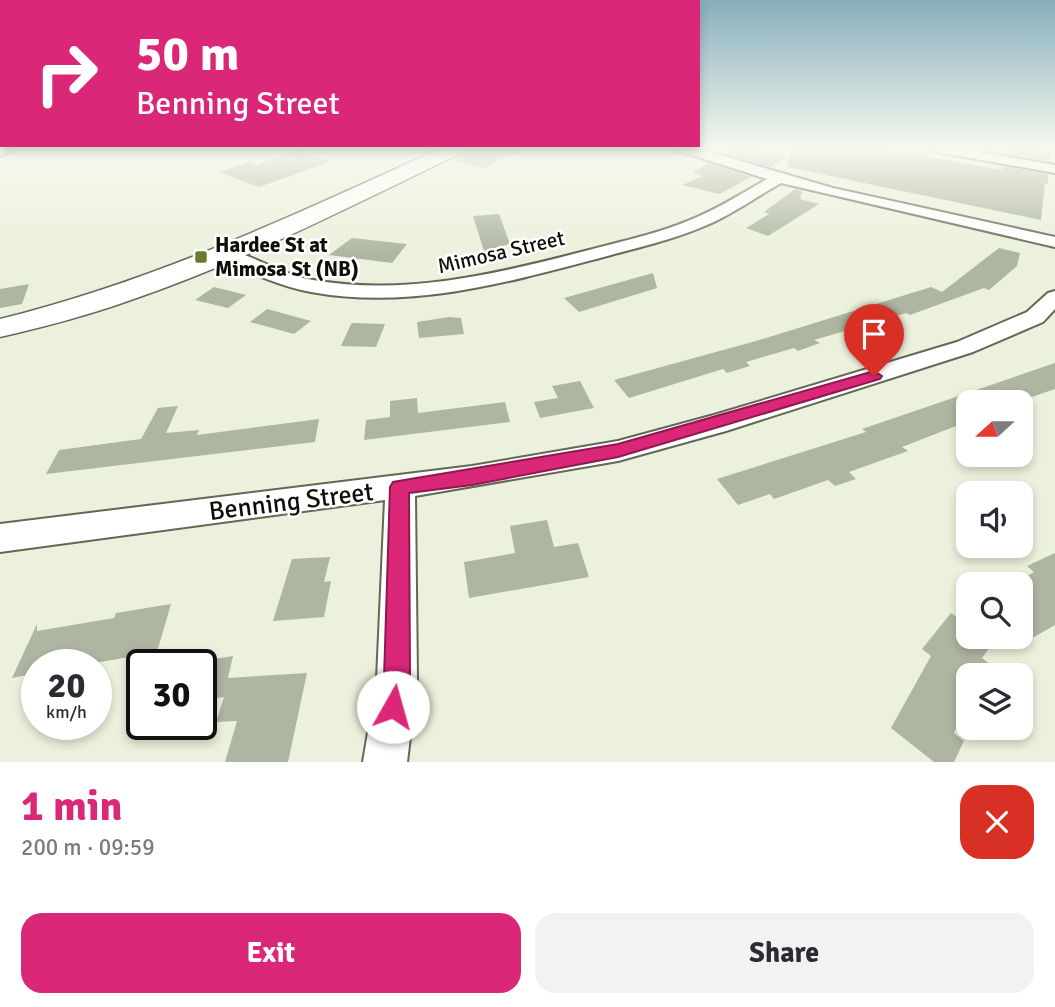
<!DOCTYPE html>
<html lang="en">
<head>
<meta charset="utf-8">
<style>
	body { margin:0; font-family:Signika,sans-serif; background:#f2f2f3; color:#2b2b33; height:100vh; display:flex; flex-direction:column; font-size:26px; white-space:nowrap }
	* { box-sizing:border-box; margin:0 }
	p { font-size:23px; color:#7c7c81 }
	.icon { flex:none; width:38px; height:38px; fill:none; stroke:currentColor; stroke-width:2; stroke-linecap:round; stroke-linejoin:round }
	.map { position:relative; height:762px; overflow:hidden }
	.details { display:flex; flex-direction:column; background:#fff; flex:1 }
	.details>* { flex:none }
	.banner { position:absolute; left:0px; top:0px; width:700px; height:147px; box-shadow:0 4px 10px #0003; background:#db2777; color:#fff; overflow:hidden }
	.needle { width:46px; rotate:249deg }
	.controls { position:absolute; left:956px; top:390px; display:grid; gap:14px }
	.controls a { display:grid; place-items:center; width:77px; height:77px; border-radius:14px; background:#fff; box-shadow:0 4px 10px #0003; font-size:35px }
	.speed { position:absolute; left:21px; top:649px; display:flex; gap:14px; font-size:35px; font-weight:700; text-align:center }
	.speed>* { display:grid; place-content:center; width:91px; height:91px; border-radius:50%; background:#fff; box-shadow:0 4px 10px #0003; line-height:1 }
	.speed small { font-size:18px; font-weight:400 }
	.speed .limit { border:4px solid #111; border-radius:10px; background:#fff; color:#111 }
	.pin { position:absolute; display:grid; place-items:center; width:60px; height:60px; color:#fff; margin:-72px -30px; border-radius:50% 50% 50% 0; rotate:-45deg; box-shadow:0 0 7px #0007 }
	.pin .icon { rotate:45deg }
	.me { position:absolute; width:77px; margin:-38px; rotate:7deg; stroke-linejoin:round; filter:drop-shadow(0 0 5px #0008) }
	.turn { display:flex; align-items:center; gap:24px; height:147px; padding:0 21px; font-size:32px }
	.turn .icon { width:91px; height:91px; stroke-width:2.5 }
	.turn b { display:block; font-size:49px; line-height:60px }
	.round { display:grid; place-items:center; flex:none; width:74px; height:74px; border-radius:21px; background:#f2f2f3 }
	.overview { display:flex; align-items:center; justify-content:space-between; height:119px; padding:0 21px }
	h1 { font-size:42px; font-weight:700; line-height:52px; color:#db2777 }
	.button { display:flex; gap:14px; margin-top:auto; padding:14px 21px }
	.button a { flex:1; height:80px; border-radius:21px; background:#db2777; color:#fff; font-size:28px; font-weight:700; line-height:80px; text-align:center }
	.button a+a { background:#f2f2f3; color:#2b2b33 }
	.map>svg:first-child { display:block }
	.building { fill:#aeb5a1 }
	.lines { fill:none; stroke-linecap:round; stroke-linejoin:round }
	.street-casing { stroke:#626856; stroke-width:4 }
	.secondary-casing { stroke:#626856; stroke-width:3 }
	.street { fill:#fff; fill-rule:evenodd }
	.secondary { fill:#fff; fill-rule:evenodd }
	.route { fill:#db2777; stroke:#8e194d; stroke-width:2 }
	.poi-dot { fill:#697c2b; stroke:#fff; stroke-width:2.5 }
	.labels { text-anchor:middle; stroke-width:5; stroke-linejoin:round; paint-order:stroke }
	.far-poi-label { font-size:21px; font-weight:bold; fill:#0d0f08; stroke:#fff; text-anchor:start }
	.far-street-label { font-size:21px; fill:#0d0f08; stroke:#fff }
	.street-label { font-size:26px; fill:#0d0f08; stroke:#fff }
</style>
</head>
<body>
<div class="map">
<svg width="1055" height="762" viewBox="0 0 1055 762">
	<rect width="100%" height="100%" fill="#ebf1dc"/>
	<g class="building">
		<polygon points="468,148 525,148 484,168 453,160 464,154"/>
		<polygon points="728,148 750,148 789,156 790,148 877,148 1002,170 1002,166 1048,174 1048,184 1045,183 1041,220 788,167 789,156 770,167 721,153"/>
		<polygon points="1007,148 1051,150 1050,161 1005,154"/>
		<polygon points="297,151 332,161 259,187 219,172 251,161 257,165"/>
		<polygon points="708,163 751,177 720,194 682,185 703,176 693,173"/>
		<polygon points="795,189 802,191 800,199 819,204 768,236 746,228 769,214 764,212"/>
		<polygon points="499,214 510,244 484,251 473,216"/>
		<polygon points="352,238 407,244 392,263 329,255"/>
		<polygon points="999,248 1020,253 1017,266 989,290 984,288 910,315 906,313 814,340 820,343 798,351 794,348 746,362 750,366 727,373 723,369 629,398 614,380 756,341 931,287 942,292"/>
		<polygon points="653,273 657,288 579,312 564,298"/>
		<polygon points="29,284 22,304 0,308 0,289"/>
		<polygon points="214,287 246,295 228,308 195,300"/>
		<polygon points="267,309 311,321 294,334 250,322"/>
		<polygon points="449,317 461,318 464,334 419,338 417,322"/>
		<polygon points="351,324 352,323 385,324 376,347 341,346"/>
		<polygon points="1055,363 1055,389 1017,402 968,402 968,434 956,426 902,447 908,451 849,472 856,479 835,486 828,480 774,499 770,494 738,505 717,479 866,432 862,429"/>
		<polygon points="580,381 594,408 540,418 534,402 558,398 552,386"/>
		<polygon points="417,398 418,413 505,402 510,422 364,440 366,420 390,417 390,401"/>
		<polygon points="178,406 166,433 199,430 197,435 319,419 315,442 46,474 59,450 141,439 158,408"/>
		<polygon points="547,520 554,547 578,543 589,577 469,598 464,562 515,553 510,526"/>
		<polygon points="1055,553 1055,625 1020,645 1020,580 1034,572 1027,566"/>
		<polygon points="330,557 324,582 331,581 324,617 273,621 292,559"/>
		<polygon points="171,604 157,652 84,665 37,665 37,673 12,678 37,624 37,631 114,618 116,613"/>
		<polygon points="951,613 968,625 968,637 997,637 982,658 1005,676 968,676 968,703 954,733 964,741 954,762 934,762 891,728 931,656 922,649"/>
		<polygon points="233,656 228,678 307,673 288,762 225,762 237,721 216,722 224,697 201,700 201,661"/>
	</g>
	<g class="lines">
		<defs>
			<g id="street">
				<polygon points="0,148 12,148 13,150 0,156"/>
				<path d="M678,148H696L833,188L1055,237V247L781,183C756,197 733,214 707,225C673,240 636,248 600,258C506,283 409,310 311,292C278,286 247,271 217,257L214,253L223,248C254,255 281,275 313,280C405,296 496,274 585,251C623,241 661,233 697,217C721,207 744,192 767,179L679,151Z"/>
				<polygon points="931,148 958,148 1055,165 1055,173 937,152"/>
				<polygon points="1055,291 1055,309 1043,322 973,352 726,431 618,461 415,496 417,679 407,762 363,762 377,679 385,500 0,552 0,524 472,466 618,441 714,415 957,342 1027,312 1048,293"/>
			</g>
			<path id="secondary" d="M441,148H465L463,152C353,205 243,262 128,301C86,316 43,327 0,337V319C155,281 297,214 441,148Z"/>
		</defs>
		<use href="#street" class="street-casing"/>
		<use href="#secondary" class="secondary-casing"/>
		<use href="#street" class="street"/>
		<use href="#secondary" class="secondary"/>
	</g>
	<linearGradient id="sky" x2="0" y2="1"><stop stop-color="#88aebc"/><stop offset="0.58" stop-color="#f6f9ef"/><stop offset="1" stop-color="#f6f9ef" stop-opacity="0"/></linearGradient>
	<rect width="1055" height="255" fill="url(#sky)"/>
	<polygon class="route" points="874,371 882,376 880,379 618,457 472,485 409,493 410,679 402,716 393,720 384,716 380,707 384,679 390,487 393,482 618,444"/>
	<rect class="poi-dot" x="194" y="250" width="14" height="14" rx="3.5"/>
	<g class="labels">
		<g class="far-poi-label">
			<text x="215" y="252">Hardee St at<tspan x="215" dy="24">Mimosa St (NB)</tspan></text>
		</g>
		<g class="far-street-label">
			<text transform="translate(501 252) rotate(-13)" y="7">Mimosa Street</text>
		</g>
		<g class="street-label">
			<text transform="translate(291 501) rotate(-7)" y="9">Benning Street</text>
		</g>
	</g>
</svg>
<div class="controls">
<a><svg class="needle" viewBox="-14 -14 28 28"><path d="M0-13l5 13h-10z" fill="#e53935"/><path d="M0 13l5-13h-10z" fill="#7c7c81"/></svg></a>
<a><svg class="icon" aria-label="sound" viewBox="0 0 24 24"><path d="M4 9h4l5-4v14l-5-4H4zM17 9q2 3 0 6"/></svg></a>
<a><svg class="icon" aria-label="search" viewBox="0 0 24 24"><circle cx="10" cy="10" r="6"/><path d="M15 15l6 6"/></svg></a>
<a><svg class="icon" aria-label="layers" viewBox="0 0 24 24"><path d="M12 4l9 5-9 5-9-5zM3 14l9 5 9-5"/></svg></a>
</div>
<div class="speed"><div>20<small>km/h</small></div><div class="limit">30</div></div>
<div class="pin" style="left:874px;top:376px;background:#d93025"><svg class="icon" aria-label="arrive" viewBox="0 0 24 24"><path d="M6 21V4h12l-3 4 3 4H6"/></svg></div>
<svg class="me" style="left:393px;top:707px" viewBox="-20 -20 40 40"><circle r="19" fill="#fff"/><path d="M0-13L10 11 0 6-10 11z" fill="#db2777"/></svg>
<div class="banner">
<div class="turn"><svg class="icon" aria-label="right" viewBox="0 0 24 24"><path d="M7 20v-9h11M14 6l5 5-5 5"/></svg><div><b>50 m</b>Benning Street</div></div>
</div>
</div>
<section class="details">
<div class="overview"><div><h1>1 min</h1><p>200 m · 09:59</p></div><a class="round" style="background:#d93025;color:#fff"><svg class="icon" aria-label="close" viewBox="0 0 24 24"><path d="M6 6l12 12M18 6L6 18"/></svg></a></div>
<div class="button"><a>Exit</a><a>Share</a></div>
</section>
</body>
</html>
